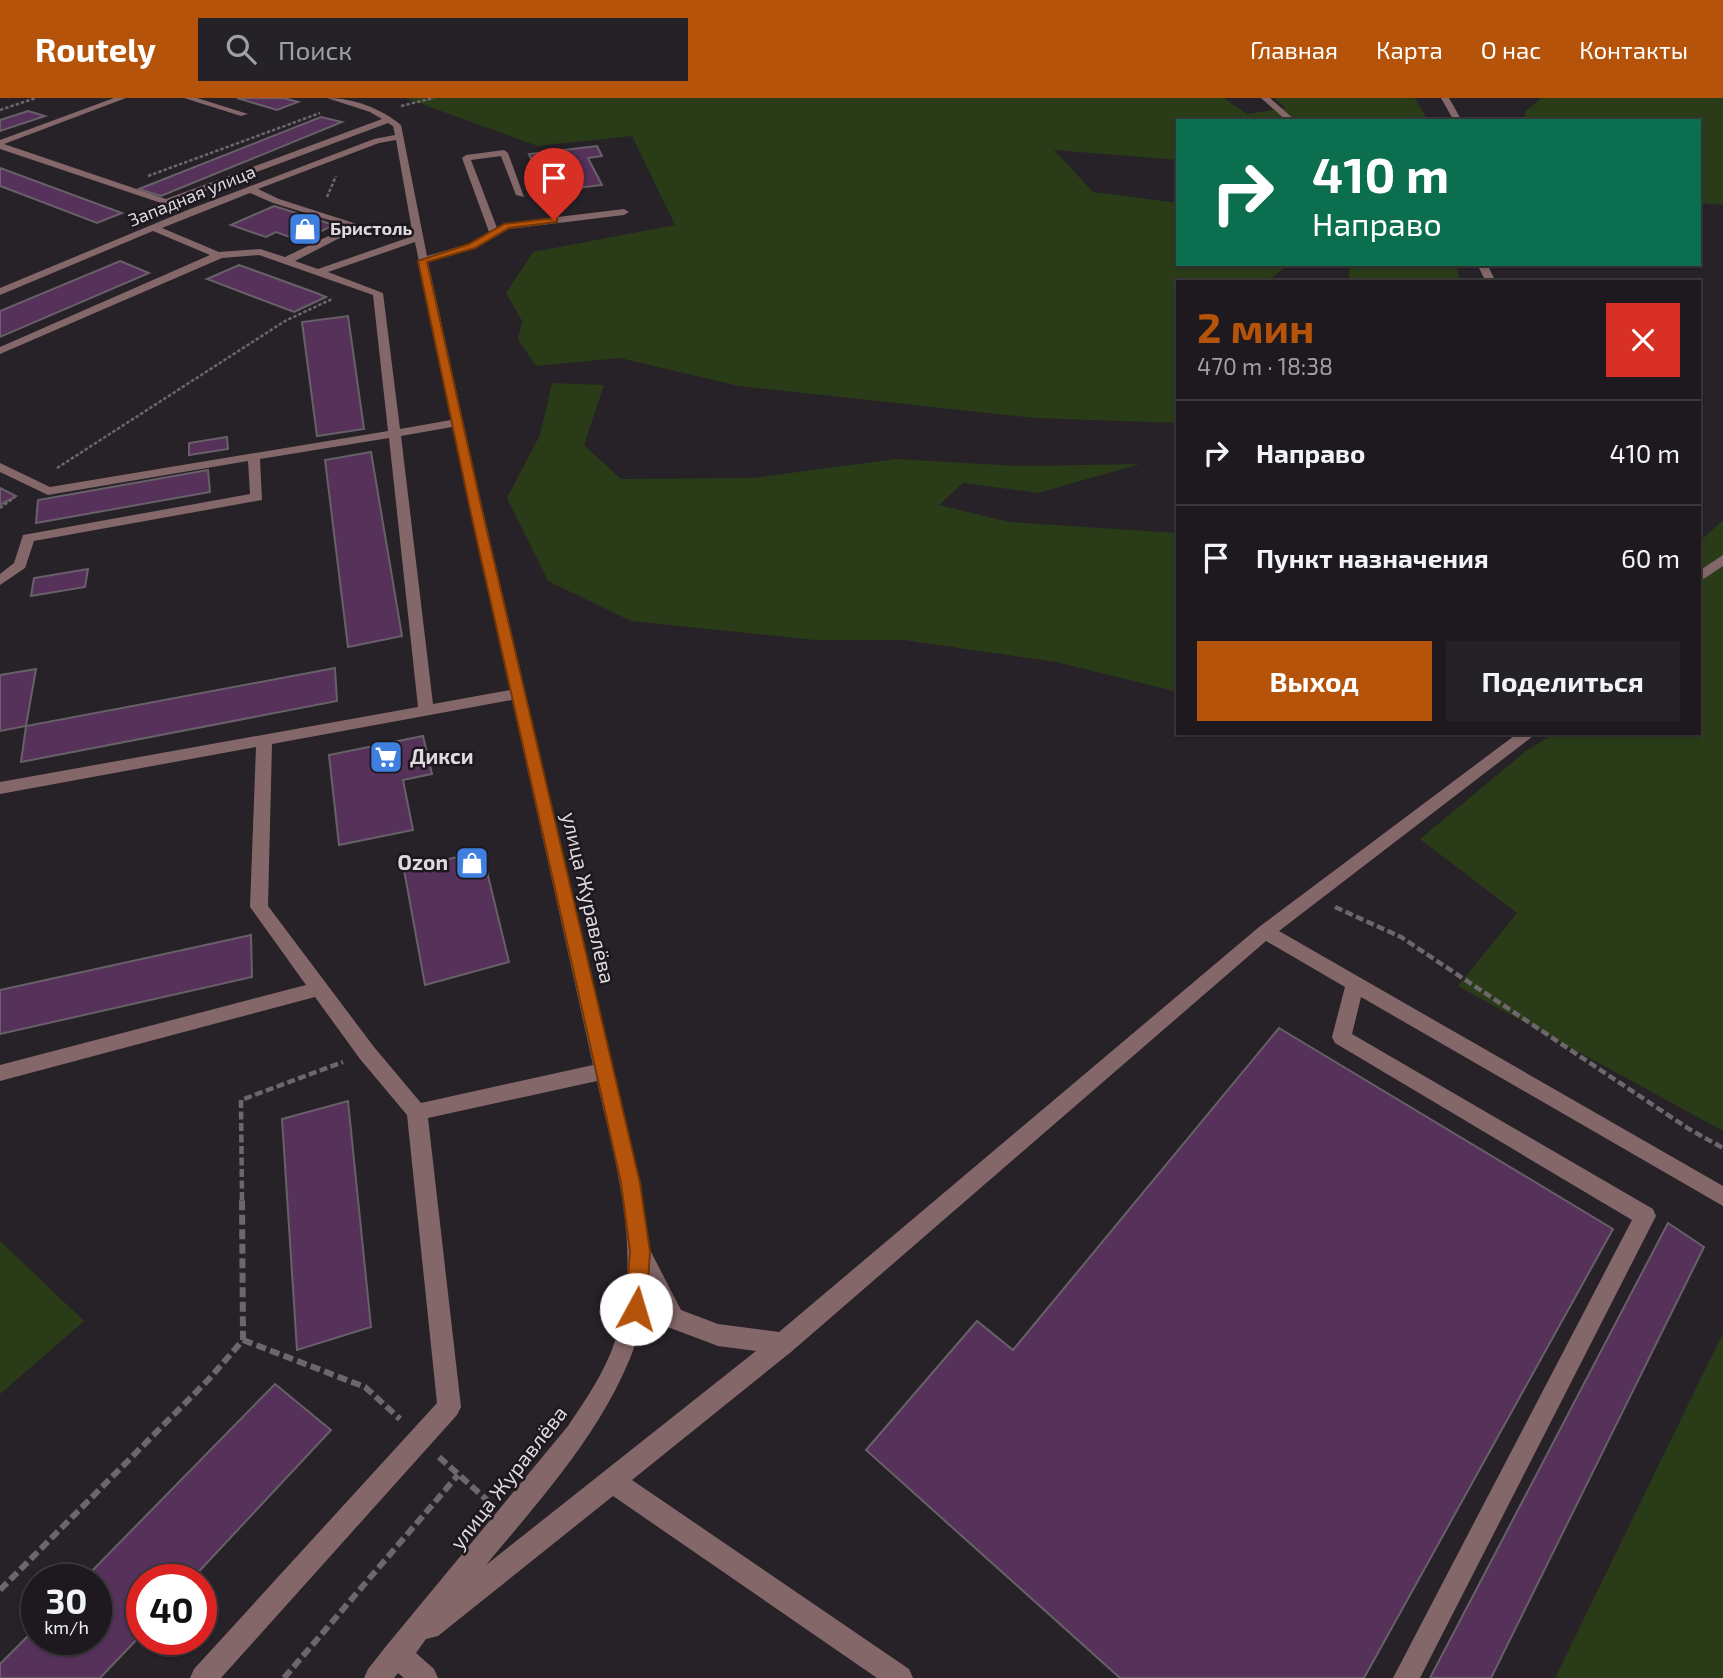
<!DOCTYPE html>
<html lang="ru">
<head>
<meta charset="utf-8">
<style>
	body { margin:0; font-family:"Exo 2",sans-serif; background:#252227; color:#f1f3f6; height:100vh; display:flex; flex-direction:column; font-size:26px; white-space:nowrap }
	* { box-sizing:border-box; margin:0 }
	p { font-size:23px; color:#a0a0a4 }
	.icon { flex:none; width:38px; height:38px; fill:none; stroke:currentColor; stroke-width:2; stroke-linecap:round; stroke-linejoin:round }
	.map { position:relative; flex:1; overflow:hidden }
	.side { position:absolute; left:1176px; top:182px; width:525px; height:455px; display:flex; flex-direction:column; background:#1d191e; border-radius:0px; box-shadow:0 2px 5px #0004,0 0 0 2px #3b383c }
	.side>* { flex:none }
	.hud { position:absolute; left:1176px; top:21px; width:525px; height:147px; border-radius:0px; box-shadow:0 2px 5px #0004,0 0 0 2px #3b383c; background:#0b6e4f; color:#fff; overflow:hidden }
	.speed { position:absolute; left:21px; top:1466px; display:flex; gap:14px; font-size:35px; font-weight:700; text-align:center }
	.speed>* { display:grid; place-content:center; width:91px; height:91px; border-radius:50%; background:#1d191e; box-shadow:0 2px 5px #0004,0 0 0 2px #3b383c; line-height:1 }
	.speed small { font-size:18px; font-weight:400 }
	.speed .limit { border:10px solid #d22; background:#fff; color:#111 }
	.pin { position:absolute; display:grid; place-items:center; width:60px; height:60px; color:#fff; margin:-72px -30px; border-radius:50% 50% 50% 0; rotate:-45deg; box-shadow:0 0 7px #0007 }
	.pin .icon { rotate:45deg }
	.me { position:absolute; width:77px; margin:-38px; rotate:6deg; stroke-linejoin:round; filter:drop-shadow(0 0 5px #0008) }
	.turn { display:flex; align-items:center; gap:24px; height:147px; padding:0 21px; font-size:32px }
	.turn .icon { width:91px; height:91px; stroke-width:2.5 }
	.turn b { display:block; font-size:49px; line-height:60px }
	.round { display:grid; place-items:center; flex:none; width:74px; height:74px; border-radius:0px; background:#252227 }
	.summary { display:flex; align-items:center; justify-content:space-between; height:119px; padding:0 21px }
	h1 { font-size:42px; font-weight:700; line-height:52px; color:#b45309 }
	.primary-button { display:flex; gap:14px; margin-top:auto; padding:14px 21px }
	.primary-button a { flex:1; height:80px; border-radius:0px; background:#b45309; color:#fff; font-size:28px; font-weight:700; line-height:80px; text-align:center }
	.primary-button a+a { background:#252227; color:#f1f3f6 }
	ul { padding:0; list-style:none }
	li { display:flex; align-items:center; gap:21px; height:105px; padding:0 21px; border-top:2px solid #3b383c }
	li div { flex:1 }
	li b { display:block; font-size:26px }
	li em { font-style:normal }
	header { display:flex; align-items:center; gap:42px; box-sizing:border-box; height:98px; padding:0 35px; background:#b45309; color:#fff }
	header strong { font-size:33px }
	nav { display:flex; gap:38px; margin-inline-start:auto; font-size:24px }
	.search { width:490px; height:63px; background:#252227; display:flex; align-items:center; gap:18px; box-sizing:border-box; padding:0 24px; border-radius:0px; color:#a0a0a4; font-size:26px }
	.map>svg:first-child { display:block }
	.green { fill:#2a3c17 }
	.building { fill:#56325b; stroke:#686068; stroke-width:2 }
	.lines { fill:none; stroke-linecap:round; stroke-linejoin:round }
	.path-far2 { stroke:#6c676d; stroke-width:2.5; stroke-dasharray:3.5 2; stroke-linecap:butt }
	.path-far1 { stroke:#6c676d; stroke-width:4.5; stroke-dasharray:8 3.5; stroke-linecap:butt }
	.path { stroke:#6c676d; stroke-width:6; stroke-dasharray:10 4.5; stroke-linecap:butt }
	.minor { fill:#846769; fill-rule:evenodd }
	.route { fill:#b45309; stroke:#753606; stroke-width:2 }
	.labels { text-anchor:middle; stroke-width:5; stroke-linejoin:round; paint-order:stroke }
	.far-street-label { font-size:18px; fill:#ddd9de; stroke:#1d171e }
	.far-poi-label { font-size:18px; font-weight:bold; fill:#ddd9de; stroke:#1d171e; text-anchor:start }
	.poi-label { font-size:21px; font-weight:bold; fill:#ddd9de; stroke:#1d171e; text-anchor:start }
	.street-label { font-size:21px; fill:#ddd9de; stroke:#1d171e }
</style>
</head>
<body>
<header>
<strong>Routely</strong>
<div class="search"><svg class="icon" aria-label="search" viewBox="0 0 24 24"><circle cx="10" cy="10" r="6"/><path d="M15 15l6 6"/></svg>Поиск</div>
<nav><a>Главная</a><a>Карта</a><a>О нас</a><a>Контакты</a></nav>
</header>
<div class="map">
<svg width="1723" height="1580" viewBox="0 0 1723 1580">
	<rect width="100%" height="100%" fill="#272128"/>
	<g class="green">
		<polygon points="405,0 1224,0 1247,16 1285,10 1274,0 1415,0 1428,23 1178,23 1178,62 1054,52 1093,94 1178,105 1178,166 1290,166 1266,184 1178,184 1178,325 1035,320 739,288 620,260 536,268 518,241 522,223 506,195 533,154 675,127 632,38 538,48"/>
		<polygon points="1541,0 1723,0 1723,107 1699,105 1699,23 1526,23 1525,14"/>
		<polygon points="1349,166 1457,166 1459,184 1349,184"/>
		<polygon points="552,285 604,287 584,347 621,381 753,380 896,361 1020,368 1140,366 1038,395 963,385 939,407 1009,424 1178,435 1178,594 1056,564 904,542 815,542 631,523 548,483 507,400 540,337"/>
		<polygon points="1723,422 1723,1033 1458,888 1517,815 1420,741 1526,653 1555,635 1699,635 1699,444"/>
		<polygon points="0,1143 84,1223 0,1296"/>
		<polygon points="1723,1235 1723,1580 1555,1580"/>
	</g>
	<g class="building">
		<polygon points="237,0 284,0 298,4 277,12"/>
		<polygon points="28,13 45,18 0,33 0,22"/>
		<polygon points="321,19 342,24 161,98 139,91"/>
		<polygon points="597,48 602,58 588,60 602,87 545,94 529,56"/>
		<polygon points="0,70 122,115 97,125 0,88"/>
		<polygon points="274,108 334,127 301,143 276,134 266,139 231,127"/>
		<polygon points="120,163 149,175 0,239 0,213"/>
		<polygon points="239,167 319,196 326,199 294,214 207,181"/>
		<polygon points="348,218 364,331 317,338 302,224"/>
		<polygon points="227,339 228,351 189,357 189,345"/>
		<polygon points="371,354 402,538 348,549 325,362"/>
		<polygon points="208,372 210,394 36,425 38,402"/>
		<polygon points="0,390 16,398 0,407"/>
		<polygon points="88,471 85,489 31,498 34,480"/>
		<polygon points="335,570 337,603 21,664 26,628"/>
		<polygon points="36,571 26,628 0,633 0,577"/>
		<polygon points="423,638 432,676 403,682 413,732 339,747 329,657"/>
		<polygon points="482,753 509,864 425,887 404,772"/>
		<polygon points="251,837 252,879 0,936 0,892"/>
		<polygon points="1279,930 1613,1131 1364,1580 1120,1580 866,1352 977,1223 1013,1252"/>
		<polygon points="348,1003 371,1229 297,1252 282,1021"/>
		<polygon points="1668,1125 1704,1149 1491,1580 1430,1580"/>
		<polygon points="275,1286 331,1332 191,1482 142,1482 142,1536 100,1580 0,1580 0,1566 37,1529 37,1542 96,1542 96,1482 83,1482"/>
	</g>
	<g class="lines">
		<g class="path-far2">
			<polyline points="401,8 434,0"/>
			<polyline points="0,12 36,0"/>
			<polyline points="148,78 320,15"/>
			<polyline points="327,99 336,78"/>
			<polyline points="57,370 285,223 332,201"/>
			<polyline points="0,410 15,399"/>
		</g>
		<g class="path-far1">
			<polyline points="1335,809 1401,839 1689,1031 1723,1050"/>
			<polyline points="242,1102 241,1002 343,964"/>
		</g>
		<g class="path">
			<polyline points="243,1242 365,1289 400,1321"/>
			<polyline points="439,1359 487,1402"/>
			<polyline points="0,1492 209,1281 243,1242 242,1100"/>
			<polyline points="284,1580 458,1377"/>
		</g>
		<g class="minor">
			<path d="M114,0H126L4,46L166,101L382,21L370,14L327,0C354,0 382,11 401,27L427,158L468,146L489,134L462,60L466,57L504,52L508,55L524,99L516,97L501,58L471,62L497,130L507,125L624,111L629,114L624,117L509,131L476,150L428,164L478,391L640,1085L650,1152L681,1212L718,1226L779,1234L1259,829L1518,635H1537L1279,833L1723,1088V1108L1361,899L1352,936L1653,1111L1656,1118L1420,1580H1393L1632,1122L1335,945L1332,939L1345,889L1266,843L791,1254L632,1382L909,1571L913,1580H877L613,1398L438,1538L426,1541L416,1555L434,1571L438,1580H404L398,1575L394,1580H364L368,1571L387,1547L568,1328C586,1301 605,1274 615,1243C644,1156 616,1069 597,983L428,1020L461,1309L457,1317L221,1580H190L194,1571L437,1305L407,1017L360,961L315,899L0,983V967L306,887L250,809L256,649L0,696V684L418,609L389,340L260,361L262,402L34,443L25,470L0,487V476L14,465L23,437L250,396L248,363L48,397L0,374V365L50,389L388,333L373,197L259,157L222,160L0,256V249L210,157L153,133L0,197V190L190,111L374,41L395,37L393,28L388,25L176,104L181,107L176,110L0,51V42ZM396,42L413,138L318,171L295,163L363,128L279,101L258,91L379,45ZM250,95L273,105L349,128L285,159L260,151L219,154L162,130ZM415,144L451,322L400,331L383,195L328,174ZM452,329L510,592L433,606L401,338ZM512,602L593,967L421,1005L374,949L268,808L272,646ZM649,1196L665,1228L718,1248L756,1253L486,1467C554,1385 629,1305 649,1196Z"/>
			<polygon points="184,0 197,0 248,16 241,18"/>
			<polygon points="1261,0 1270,0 1296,23 1287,23"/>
			<polygon points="1441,0 1449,0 1462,23 1454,23"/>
			<polygon points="1477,166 1487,166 1496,184 1486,184"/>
			<polygon points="1723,457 1723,468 1699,484 1699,473"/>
		</g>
	</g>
	<polygon class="route" points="554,120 557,120 557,124 509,130 475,150 427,164 483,416 640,1085 650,1154 646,1211 643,1218 636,1221 628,1218 625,1211 630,1154 621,1085 471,416 418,163 469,146 504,126"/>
	<defs>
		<symbol id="shop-square" viewBox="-11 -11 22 22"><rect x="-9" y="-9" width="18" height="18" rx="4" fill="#3f7fe0" stroke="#1d171e"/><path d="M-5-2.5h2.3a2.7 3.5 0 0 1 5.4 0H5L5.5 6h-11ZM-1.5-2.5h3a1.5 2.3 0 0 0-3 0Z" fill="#fff"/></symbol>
		<symbol id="supermarket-square" viewBox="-11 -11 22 22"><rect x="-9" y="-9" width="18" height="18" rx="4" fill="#3f7fe0" stroke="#1d171e"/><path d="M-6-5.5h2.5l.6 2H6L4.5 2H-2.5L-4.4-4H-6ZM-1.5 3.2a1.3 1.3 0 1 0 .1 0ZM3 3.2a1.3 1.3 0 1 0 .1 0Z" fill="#fff"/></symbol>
	</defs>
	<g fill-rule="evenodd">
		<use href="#shop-square" x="286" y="112" width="38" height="38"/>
		<use href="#supermarket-square" x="367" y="640" width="38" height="38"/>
		<use href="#shop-square" x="453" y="746" width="38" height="38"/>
	</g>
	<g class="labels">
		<g class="far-street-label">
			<text transform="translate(192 98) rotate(-22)" y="6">Западная улица</text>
		</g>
		<g class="far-poi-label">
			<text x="330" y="137">Бристоль</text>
		</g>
		<g class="poi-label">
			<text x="410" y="666">Дикси</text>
			<text x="448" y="772" text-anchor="end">Ozon</text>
		</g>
		<g class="street-label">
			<text transform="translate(588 800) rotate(77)" y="7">улица Журавлёва</text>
			<text transform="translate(509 1380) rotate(-52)" y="7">улица Журавлёва</text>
		</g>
	</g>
</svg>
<div class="speed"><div>30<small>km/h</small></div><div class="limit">40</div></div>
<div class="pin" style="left:554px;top:122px;background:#d93025"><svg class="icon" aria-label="arrive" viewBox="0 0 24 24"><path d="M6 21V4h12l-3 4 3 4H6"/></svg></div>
<svg class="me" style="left:636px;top:1211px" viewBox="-20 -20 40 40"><circle r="19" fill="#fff"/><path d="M0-13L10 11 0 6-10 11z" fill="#b45309"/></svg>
<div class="hud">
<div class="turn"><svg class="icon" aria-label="right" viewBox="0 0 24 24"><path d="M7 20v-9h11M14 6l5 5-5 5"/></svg><div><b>410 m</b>Направо</div></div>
</div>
<section class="side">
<div class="summary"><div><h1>2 мин</h1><p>470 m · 18:38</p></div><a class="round" style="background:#d93025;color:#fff"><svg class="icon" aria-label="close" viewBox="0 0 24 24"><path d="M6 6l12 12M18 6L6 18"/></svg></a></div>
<ul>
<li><svg class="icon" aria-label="right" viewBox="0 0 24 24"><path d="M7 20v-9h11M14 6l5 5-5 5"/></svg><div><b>Направо</b></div><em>410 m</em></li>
<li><svg class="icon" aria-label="arrive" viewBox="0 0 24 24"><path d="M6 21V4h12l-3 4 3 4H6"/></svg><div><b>Пункт назначения</b></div><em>60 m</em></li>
</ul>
<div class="primary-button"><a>Выход</a><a>Поделиться</a></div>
</section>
</div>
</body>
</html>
